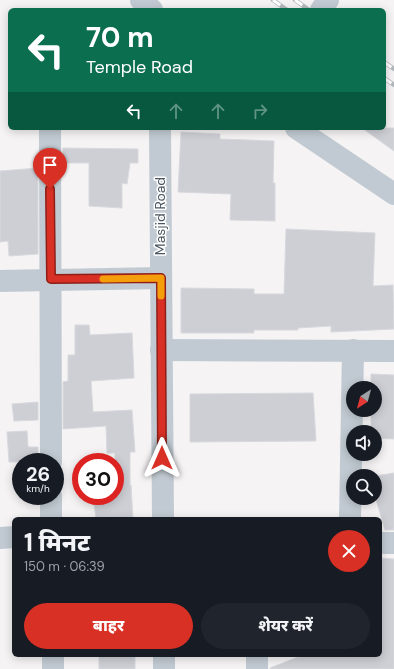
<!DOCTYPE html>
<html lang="hi">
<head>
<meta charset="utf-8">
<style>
	body { margin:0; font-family:"DM Sans","Noto Sans Devanagari",sans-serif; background:#20242c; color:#f1f3f6; height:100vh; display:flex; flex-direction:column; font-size:15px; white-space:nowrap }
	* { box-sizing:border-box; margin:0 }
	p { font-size:13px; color:#9ea1a6 }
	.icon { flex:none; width:22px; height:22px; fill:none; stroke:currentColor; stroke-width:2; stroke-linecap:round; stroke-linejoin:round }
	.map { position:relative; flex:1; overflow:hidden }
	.panel { position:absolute; left:12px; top:517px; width:370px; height:140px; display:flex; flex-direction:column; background:#171b24; border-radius:6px; box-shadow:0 2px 10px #0003 }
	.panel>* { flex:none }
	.banner { position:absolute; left:8px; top:8px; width:378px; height:122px; border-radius:6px; box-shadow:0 2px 10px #0003; background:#0b6e4f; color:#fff; overflow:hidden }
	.needle { width:26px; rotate:216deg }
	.tools { position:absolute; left:346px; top:381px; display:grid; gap:8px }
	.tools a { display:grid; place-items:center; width:36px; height:36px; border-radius:50%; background:#171b24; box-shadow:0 2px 10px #0003; font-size:20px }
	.speed { position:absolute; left:12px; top:453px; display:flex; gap:8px; font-size:20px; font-weight:700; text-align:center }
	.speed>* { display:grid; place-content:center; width:52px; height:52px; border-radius:50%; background:#171b24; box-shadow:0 2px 10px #0003; line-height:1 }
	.speed small { font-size:10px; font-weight:400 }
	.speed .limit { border:6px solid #d22; background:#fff; color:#111 }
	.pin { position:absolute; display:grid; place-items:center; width:34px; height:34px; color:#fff; margin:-41px -17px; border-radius:50% 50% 50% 0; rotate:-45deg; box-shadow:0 0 4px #0007 }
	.pin .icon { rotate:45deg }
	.me { position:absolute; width:44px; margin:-22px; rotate:0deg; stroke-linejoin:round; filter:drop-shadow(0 0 3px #0008) }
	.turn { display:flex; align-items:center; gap:14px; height:84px; padding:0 12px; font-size:18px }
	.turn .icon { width:52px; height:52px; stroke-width:2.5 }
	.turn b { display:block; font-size:28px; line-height:34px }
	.lanes { display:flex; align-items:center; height:38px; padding:0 12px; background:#0003; justify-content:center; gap:20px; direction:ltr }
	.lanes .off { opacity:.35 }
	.round { display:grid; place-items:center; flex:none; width:42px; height:42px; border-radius:21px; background:#20242c }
	.overview { display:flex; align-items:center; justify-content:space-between; height:68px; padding:0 12px }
	h1 { font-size:24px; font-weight:800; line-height:30px }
	.cta { display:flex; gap:8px; margin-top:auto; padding:8px 12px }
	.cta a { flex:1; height:46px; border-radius:24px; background:#d93025; color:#fff; font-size:16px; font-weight:800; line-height:46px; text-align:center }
	.cta a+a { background:#20242c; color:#f1f3f6 }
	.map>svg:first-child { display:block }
	.building { fill:#cdcfd5; stroke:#d7d9de }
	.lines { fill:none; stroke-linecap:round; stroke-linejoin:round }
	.minor { stroke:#c1cad2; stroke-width:22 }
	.rail-casing { stroke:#b5b8bd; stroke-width:4.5 }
	.rail { stroke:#fff; stroke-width:3; stroke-dasharray:9; stroke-linecap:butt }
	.route-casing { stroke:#8d1f18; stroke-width:10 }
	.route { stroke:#d93025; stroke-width:7 }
	.slow { stroke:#f59e0b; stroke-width:7 }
	.labels { text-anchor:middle; stroke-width:3; stroke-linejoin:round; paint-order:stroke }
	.street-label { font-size:14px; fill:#4a5661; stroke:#fff }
</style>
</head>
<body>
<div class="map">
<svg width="394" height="669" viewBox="0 0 394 669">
	<rect width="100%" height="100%" fill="#f5f3f3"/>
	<g class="building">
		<polygon points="362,128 394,128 394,151"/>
		<polygon points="181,132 220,134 220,139 274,141 273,183 275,183 275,221 230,220 231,194 178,192"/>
		<polygon points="63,148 138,149 138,163 130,163 127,184 122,183 122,208 89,206 89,163 63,163"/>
		<polygon points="38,168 38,254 9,256 8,241 0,242 0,171"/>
		<polygon points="286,229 375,233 373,286 393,285 394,329 331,332 331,326 298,328 298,330 254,330 254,333 181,333 181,288 254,289 254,294 284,294"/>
		<polygon points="75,325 89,325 90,335 132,333 134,378 91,381 93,412 132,410 135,452 130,452 130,485 131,485 133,519 96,519 93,496 115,496 115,453 107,453 106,426 63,429 63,382 68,381 68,355 75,355"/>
		<polygon points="371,374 394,375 394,439 375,438 375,432 371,432 371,410 375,410 375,388 371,388"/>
		<polygon points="313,393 316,441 190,442 190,394"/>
		<polygon points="38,402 38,420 14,421 12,404"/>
		<polygon points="27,431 28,447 38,447 38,462 9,462 7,432"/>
		<polygon points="394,473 394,530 385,530 375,496 375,476"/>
		<polygon points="380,558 394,559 394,669 270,669 270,668 303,655 380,655"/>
		<rect x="99" y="655" width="36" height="14"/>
	</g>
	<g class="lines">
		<g class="minor">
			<polyline points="141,0 152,10"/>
			<polyline points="321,10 328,0"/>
			<polyline points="50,128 51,462"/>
			<polyline points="160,128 163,519"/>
			<polyline points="296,128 394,194"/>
			<polyline points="0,281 161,278"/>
			<polyline points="161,350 394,351"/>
			<polyline points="51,519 51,496"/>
			<polyline points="350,519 353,350"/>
			<polyline points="0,538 14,537"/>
			<polyline points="380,543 394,543"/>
			<polyline points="53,655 53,669"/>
			<polyline points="164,655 164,669"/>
			<polyline points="257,655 257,669"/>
		</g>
		<defs>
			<g id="rail">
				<polyline points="273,0 287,10"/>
				<polyline points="295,0 309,10"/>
				<polyline points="384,62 394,69"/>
				<polyline points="384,78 394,85"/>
			</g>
		</defs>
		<use href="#rail" class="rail-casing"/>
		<use href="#rail" class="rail"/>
	</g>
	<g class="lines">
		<defs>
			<polyline id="route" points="50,189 51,279 161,278 162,458"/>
		</defs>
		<use href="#route" class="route-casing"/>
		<use href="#route" class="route"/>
		<polyline class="slow" points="103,279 161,278 161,296"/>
	</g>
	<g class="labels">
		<g class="street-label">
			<text transform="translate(160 216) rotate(-90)" y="5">Masjid Road</text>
		</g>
	</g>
</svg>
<div class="tools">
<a><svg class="needle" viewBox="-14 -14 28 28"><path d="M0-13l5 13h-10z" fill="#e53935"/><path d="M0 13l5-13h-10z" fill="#9ea1a6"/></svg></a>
<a><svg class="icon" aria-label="sound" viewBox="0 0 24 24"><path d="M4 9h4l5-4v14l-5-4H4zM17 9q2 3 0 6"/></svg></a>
<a><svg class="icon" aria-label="search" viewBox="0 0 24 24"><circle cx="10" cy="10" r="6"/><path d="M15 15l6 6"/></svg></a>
</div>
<div class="speed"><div>26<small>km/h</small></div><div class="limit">30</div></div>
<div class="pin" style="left:50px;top:189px;background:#d93025"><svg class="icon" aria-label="arrive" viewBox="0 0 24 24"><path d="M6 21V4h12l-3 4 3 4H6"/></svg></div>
<svg class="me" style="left:162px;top:458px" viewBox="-20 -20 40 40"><path d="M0-17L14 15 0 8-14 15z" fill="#d93025" stroke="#fff" stroke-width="4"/></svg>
<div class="banner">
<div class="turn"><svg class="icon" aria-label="left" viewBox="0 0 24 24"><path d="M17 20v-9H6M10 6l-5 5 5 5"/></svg><div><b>70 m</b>Temple Road</div></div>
<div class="lanes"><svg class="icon" aria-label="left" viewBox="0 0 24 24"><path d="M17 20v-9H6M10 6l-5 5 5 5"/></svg><svg class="icon off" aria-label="ahead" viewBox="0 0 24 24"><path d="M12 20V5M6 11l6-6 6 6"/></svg><svg class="icon off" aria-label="ahead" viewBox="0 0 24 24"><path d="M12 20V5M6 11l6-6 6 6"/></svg><svg class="icon off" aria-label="right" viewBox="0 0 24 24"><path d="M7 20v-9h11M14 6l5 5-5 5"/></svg></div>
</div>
<section class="panel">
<div class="overview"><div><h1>1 मिनट</h1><p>150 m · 06:39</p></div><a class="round" style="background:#d93025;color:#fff"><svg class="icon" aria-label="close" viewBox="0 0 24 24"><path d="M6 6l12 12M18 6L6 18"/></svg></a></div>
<div class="cta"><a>बाहर</a><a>शेयर करें</a></div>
</section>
</div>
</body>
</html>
